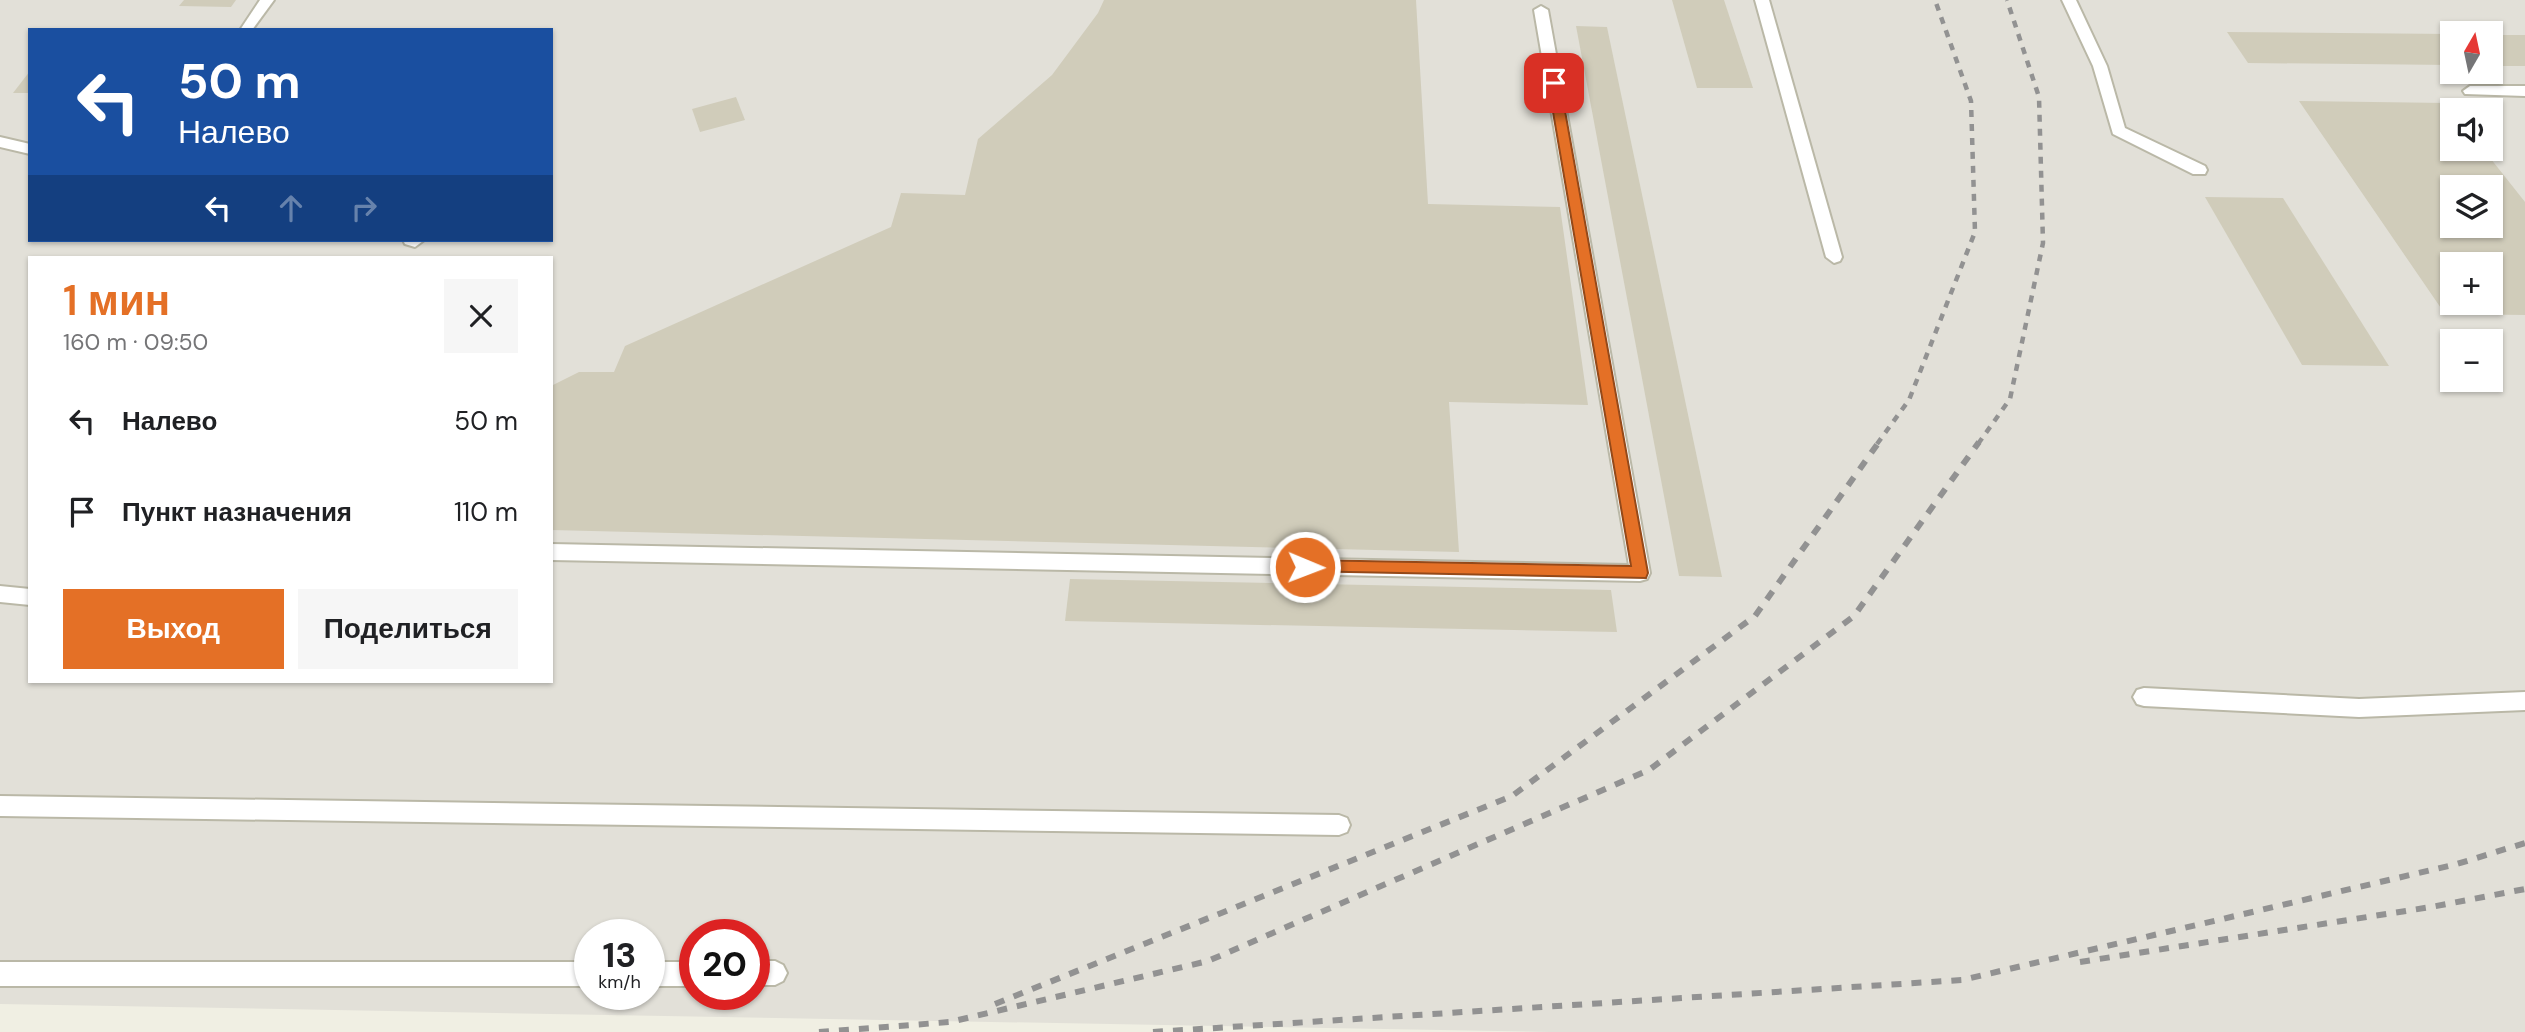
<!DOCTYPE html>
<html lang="ru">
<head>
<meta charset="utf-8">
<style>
	body { margin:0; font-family:"DM Sans",sans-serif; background:#f6f6f6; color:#202124; height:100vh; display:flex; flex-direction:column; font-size:26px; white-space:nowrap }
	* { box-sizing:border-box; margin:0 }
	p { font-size:23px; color:#757577 }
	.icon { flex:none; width:38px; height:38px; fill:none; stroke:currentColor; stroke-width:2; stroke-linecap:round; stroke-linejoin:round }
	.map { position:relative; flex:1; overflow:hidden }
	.sheet { position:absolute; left:28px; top:256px; width:525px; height:427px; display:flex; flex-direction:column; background:#fff; border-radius:0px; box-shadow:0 2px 5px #0004 }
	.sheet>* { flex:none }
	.guide { position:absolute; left:28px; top:28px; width:525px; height:214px; border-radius:0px; box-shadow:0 2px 5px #0004; background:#1a4fa0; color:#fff; overflow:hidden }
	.needle { width:46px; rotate:9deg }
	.controls { position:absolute; left:2440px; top:21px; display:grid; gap:14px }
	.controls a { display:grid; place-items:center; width:63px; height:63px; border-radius:0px; background:#fff; box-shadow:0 2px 5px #0004; font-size:35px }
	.speed { position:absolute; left:574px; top:919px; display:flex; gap:14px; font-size:35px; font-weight:700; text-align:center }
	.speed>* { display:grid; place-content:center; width:91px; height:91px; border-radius:50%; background:#fff; box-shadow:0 2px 5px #0004; line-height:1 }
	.speed small { font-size:18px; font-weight:400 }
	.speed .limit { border:10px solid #d22; background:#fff; color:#111 }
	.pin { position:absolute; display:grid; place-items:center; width:60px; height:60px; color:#fff; margin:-30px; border-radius:14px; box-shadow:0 4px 10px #0006 }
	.me { position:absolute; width:77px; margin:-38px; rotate:91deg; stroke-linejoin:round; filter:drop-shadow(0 0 5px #0008) }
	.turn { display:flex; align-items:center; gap:24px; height:147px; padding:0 35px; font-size:32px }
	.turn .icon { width:91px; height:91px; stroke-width:2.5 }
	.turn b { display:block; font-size:49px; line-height:60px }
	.lanes { display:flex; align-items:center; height:66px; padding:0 35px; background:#0003; justify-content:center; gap:35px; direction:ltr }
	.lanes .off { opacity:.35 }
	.round { display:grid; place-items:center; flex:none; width:74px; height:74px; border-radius:0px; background:#f6f6f6 }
	.summary { display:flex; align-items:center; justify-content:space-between; height:119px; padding:0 35px }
	h1 { font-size:42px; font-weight:600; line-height:52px; color:#e47026 }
	.cta { display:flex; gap:14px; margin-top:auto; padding:14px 35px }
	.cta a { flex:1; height:80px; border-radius:0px; background:#e47026; color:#fff; font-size:28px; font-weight:600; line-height:80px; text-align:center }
	.cta a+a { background:#f6f6f6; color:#202124 }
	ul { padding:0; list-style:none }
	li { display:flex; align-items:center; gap:21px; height:91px; padding:0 35px }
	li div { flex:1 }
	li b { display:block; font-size:26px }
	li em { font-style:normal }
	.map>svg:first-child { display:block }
	.industrial { fill:#e2e0d8; fill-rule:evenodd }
	.building { fill:#d0ccba; fill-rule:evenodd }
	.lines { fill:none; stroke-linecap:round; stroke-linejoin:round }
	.service-casing { stroke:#bab8a7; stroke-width:4 }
	.service { fill:#fff; fill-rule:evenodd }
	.rail-far1 { stroke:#929292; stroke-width:4.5; stroke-dasharray:7 7; stroke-linecap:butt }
	.rail { stroke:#929292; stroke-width:6; stroke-dasharray:10 10; stroke-linecap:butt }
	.route { fill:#e47026; stroke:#944919; stroke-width:2 }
</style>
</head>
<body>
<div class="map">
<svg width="2525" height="1032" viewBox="0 0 2525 1032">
	<rect width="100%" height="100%" fill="#f0efe3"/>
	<path class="industrial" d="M0,0H2525V1032H1550L0,1004ZM30,30H551V240H30ZM2452,33H2490V72H2452ZM2452,110H2490V149H2452ZM2452,187H2490V226H2452ZM30,257H551V681H30ZM2452,264H2490V303H2452ZM2452,341H2490V380H2452ZM590,934H649V994H590ZM695,934H754V994H695Z"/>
	<g class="building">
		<polygon points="184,0 236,0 231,7 179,6"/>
		<polygon points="1104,0 1416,0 1428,204 1560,207 1588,405 1449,402 1459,552 551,530 551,386 579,372 614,372 625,346 891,227 901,193 965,195 978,139 1052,75 1098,13"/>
		<polygon points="1672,0 1724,0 1753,88 1697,88"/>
		<polygon points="1576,26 1607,27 1722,577 1679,576"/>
		<polygon points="2227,32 2452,34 2452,65 2248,63"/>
		<rect x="2490" y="35" width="35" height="31"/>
		<polygon points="30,71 30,93 13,93"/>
		<polygon points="736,97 745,120 700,132 692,109"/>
		<path d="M2299,101L2447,103L2452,109V149H2483L2525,202V315L2445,314ZM2452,187H2490V226H2452ZM2452,264H2490V303H2452Z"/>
		<polygon points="2205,197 2283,198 2389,366 2302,365"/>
		<polygon points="1070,579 1611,590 1617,632 1065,621"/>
	</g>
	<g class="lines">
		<defs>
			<g id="service">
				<polygon points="260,0 274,0 252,30 240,30"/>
				<polygon points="1755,0 1769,0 1842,257 1840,261 1834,263 1826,257"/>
				<polygon points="2062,0 2076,0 2107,66 2125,128 2205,166 2207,170 2205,174 2193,174 2113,134 2093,66"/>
				<polygon points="1541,6 1548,10 1650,573 1647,579 1640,581 551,560 551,544 1629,565 1534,10"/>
				<polygon points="2470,86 2525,86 2525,96 2465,94 2463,91"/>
				<polygon points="0,137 30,144 30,154 0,147"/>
				<polygon points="403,240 422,240 423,241 415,247 405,244"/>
				<polygon points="0,586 30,589 30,605 0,602"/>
				<polygon points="2144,688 2359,699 2525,692 2525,710 2359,717 2144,706 2137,704 2133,697 2137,690"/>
				<polygon points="0,796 1339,815 1347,818 1350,825 1347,832 1339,835 0,816"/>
				<polygon points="754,961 775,961 783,965 787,973 783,981 775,985 754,985"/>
				<rect x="0" y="962" width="590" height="24"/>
				<rect x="649" y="962" width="46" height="24"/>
			</g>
		</defs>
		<use href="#service" class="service-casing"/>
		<use href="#service" class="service"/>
		<g class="rail-far1">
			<polyline points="1877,444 1909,400 1975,232 1971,101 1935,0"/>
			<polyline points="1978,444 2010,399 2043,243 2039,97 2007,0"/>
		</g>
		<g class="rail">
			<polyline points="2080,962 2431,907 2525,889"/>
			<polyline points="995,1004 1512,796 1755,616 1879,442"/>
			<polyline points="819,1032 950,1022 1208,961 1649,770 1854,616 1979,442"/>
			<polyline points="1153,1032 1962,980 2457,864 2525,843"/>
		</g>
	</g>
	<polygon class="route" points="1554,80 1560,83 1648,573 1646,578 1299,571 1297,567 1299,562 1305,560 1631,566 1548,83"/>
</svg>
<div class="controls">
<a><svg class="needle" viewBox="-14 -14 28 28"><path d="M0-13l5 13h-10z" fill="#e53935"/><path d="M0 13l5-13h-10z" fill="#757577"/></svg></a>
<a><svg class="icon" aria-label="sound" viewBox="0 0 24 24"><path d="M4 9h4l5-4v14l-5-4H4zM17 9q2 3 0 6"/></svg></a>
<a><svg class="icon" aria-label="layers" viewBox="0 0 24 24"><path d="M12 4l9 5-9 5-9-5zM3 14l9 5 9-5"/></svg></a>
<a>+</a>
<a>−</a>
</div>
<div class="speed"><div>13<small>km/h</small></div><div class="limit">20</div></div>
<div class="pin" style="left:1554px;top:83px;background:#d93025"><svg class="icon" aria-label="arrive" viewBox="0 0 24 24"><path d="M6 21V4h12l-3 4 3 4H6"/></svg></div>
<svg class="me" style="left:1305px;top:567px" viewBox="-20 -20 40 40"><circle r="17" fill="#e47026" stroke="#fff" stroke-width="3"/><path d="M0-11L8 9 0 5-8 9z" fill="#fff"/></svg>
<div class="guide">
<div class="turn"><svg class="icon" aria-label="left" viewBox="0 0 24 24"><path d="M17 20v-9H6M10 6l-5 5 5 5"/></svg><div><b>50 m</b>Налево</div></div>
<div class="lanes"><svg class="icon" aria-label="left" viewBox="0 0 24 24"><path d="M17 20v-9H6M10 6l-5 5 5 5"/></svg><svg class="icon off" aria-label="ahead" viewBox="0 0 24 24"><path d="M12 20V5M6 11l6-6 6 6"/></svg><svg class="icon off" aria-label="right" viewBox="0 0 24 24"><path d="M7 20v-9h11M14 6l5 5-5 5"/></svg></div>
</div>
<section class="sheet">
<div class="summary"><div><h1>1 мин</h1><p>160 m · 09:50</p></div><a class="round"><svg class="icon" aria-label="close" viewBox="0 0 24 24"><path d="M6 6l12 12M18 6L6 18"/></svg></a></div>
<ul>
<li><svg class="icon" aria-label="left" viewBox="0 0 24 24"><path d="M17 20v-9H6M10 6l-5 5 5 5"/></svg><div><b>Налево</b></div><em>50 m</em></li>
<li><svg class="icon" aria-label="arrive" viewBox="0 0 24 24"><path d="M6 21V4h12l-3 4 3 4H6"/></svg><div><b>Пункт назначения</b></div><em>110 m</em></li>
</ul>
<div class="cta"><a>Выход</a><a>Поделиться</a></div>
</section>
</div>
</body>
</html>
